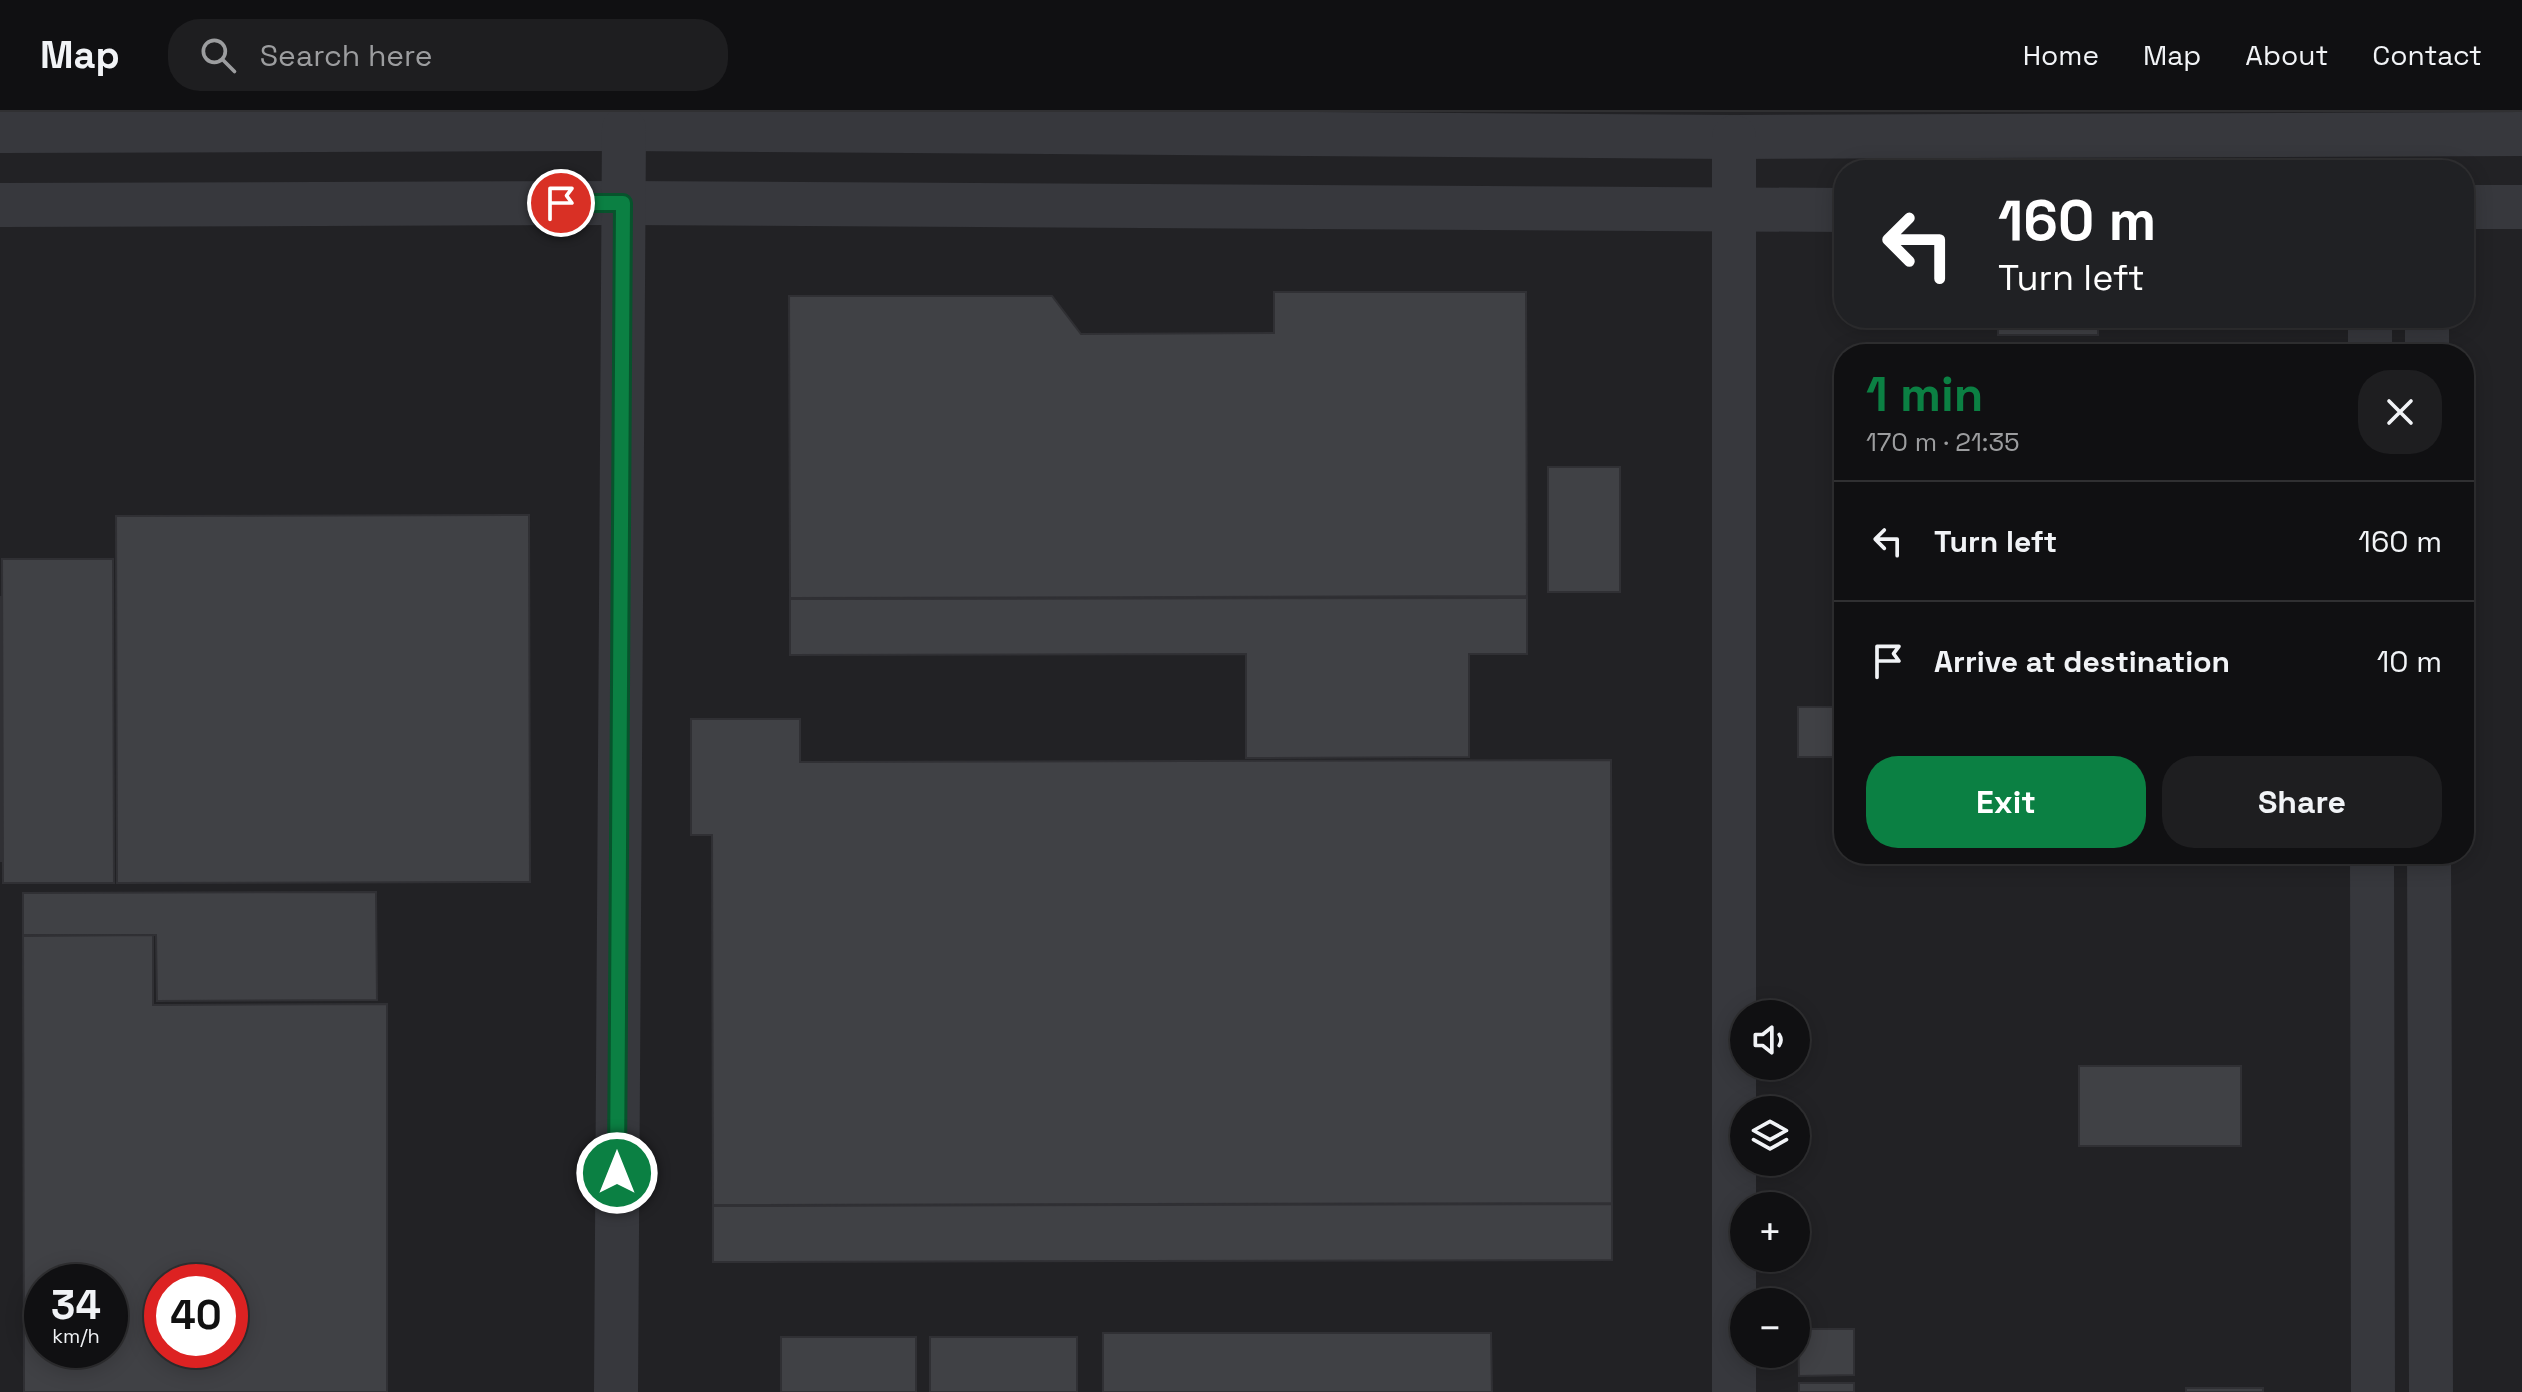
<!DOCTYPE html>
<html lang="en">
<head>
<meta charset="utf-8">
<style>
	body { margin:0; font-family:"Space Grotesk",sans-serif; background:#1e1e20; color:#f1f3f6; height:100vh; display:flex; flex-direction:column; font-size:30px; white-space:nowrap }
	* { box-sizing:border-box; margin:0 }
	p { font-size:26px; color:#9c9d9f }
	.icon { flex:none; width:44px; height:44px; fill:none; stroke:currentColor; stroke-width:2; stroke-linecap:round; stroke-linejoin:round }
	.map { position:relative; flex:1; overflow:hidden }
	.details { position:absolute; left:1834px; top:232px; width:640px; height:520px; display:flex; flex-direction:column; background:#101012; border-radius:32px; box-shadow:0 4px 20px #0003,0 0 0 2px #303032 }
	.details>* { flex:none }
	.banner { position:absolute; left:1834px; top:48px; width:640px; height:168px; border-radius:32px; box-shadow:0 4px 20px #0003,0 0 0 2px #303032; background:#202124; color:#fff; overflow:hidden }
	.fabs { position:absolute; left:1730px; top:888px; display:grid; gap:16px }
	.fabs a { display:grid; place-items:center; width:80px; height:80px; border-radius:50%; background:#101012; box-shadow:0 4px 20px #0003,0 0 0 2px #303032; font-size:40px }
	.speed { position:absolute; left:24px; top:1152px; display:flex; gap:16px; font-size:40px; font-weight:700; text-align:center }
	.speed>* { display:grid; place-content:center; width:104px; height:104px; border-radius:50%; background:#101012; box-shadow:0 4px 20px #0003,0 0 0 2px #303032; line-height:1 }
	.speed small { font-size:20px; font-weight:400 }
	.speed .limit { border:12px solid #d22; background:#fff; color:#111 }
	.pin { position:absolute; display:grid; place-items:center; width:68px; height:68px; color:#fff; margin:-34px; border:4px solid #fff; border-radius:50%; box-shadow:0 2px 8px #0007 }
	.me { position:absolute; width:88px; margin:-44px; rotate:0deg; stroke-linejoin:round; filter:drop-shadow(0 0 6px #0008) }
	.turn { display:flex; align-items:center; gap:28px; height:168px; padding:0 32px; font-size:36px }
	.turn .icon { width:104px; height:104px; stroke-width:2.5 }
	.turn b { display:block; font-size:56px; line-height:68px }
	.round { display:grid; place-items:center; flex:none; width:84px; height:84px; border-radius:32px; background:#1e1e20 }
	.overview { display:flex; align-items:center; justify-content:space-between; height:136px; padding:0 32px }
	h1 { font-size:48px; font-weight:600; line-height:60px; color:#0b8043 }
	.primary-button { display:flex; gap:16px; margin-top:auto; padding:16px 32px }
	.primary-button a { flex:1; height:92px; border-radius:32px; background:#0b8043; color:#fff; font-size:32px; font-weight:600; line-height:92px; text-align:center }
	.primary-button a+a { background:#1e1e20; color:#f1f3f6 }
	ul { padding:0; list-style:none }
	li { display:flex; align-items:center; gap:24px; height:120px; padding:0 32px; border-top:2px solid #303032 }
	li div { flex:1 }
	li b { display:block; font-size:30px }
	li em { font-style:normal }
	header { display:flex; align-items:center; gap:48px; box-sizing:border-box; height:112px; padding:0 40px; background:#101012; border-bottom:2px solid #303032 }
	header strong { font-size:38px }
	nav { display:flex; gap:44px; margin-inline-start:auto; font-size:28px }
	.search { width:560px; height:72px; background:#1e1e20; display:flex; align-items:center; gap:20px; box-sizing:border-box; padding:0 28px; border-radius:32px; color:#9c9d9f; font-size:30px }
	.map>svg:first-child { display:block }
	.built { fill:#222225; fill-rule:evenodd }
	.building { fill:#404145; stroke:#303034; stroke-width:2; fill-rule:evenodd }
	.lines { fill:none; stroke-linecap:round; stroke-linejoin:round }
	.tertiary { stroke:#37383d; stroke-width:44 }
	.route-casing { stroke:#07532c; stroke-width:20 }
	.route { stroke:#0b8043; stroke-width:14 }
</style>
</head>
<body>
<header>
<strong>Map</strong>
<div class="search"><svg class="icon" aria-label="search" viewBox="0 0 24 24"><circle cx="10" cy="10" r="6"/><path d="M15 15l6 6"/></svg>Search here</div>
<nav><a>Home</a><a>Map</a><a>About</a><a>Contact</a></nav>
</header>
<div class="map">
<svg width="2522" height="1280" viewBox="0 0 2522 1280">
	<rect width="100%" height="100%" fill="#161618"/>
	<path class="built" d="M0,0H2522V1280H0ZM1844,58H2464V206H1844ZM1844,242H2464V742H1844ZM1744,902H1796V954H1744ZM1744,998H1796V1050H1744ZM1744,1094H1796V1146H1744ZM42,1170H110V1238H42ZM162,1170H230V1238H162ZM1744,1190H1796V1242H1744Z"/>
	<g class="building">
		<polygon points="1274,180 1526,180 1527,484 790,486 789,184 1052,184 1081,222 1274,221"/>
		<rect x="1998" y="206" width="100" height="17"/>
		<rect x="1548" y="355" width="72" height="125"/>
		<polygon points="529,403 530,770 117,771 116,404"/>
		<polygon points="2,447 113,447 114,771 3,771"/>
		<rect x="0" y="485" width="1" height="264"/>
		<polygon points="1527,486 1527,542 1469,542 1469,645 1246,646 1246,542 790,543 790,487"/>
		<rect x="1798" y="595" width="44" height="50"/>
		<polygon points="691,607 800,607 800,650 1611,648 1612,1091 713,1093 712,723 691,723"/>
		<polygon points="376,780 377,888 157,889 156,823 23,823 23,781"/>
		<path d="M153,823V893L387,892V1280H24L23,824ZM42,1170H110V1238H42ZM162,1170H230V1238H162Z"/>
		<rect x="2079" y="954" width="162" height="80"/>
		<polygon points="1612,1092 1612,1148 713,1150 713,1094"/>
		<polygon points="1798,1217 1854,1217 1854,1263 1799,1264"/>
		<polygon points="1103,1221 1491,1221 1492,1280 1103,1280"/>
		<rect x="781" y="1225" width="135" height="55"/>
		<rect x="930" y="1225" width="147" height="55"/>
		<rect x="1799" y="1271" width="55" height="9"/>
		<rect x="2186" y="1276" width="77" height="4"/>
	</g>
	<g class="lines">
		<g class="tertiary">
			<polyline points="0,19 624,17 1734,25 2522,22"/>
			<polyline points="0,93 623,91 1844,98"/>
			<polyline points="2464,95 2522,95"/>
			<polyline points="2370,206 2370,242"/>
			<polyline points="2427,206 2427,242"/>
			<polyline points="2372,742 2373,1280"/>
			<polyline points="2429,742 2431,1280"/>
			<polyline points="616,1280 624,17"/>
			<polyline points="1734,1280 1734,25"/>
		</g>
	</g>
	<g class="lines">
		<defs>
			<polyline id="route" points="561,91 623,91 617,1061"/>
		</defs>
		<use href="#route" class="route-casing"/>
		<use href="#route" class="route"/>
	</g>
</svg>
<div class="fabs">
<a><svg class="icon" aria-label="sound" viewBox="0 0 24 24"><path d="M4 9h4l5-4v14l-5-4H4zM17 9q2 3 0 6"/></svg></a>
<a><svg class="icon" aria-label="layers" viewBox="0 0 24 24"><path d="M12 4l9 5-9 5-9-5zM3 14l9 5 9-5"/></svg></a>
<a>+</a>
<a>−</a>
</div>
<div class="speed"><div>34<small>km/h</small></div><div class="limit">40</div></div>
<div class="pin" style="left:561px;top:91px;background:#d93025"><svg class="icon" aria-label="arrive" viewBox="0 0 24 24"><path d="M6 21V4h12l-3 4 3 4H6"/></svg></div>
<svg class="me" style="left:617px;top:1061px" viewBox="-20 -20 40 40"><circle r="17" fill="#0b8043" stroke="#fff" stroke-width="3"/><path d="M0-11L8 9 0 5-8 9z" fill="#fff"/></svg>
<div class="banner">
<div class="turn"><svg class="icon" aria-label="left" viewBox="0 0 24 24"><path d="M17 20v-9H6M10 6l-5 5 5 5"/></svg><div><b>160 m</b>Turn left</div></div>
</div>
<section class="details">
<div class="overview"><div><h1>1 min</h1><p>170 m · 21:35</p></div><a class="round"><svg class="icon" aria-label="close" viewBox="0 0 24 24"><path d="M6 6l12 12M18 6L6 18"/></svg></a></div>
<ul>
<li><svg class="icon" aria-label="left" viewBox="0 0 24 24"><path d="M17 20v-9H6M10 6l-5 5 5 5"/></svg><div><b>Turn left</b></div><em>160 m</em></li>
<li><svg class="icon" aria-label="arrive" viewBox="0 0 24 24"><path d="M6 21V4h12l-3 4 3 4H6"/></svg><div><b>Arrive at destination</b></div><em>10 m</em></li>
</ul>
<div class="primary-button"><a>Exit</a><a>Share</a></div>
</section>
</div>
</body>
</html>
